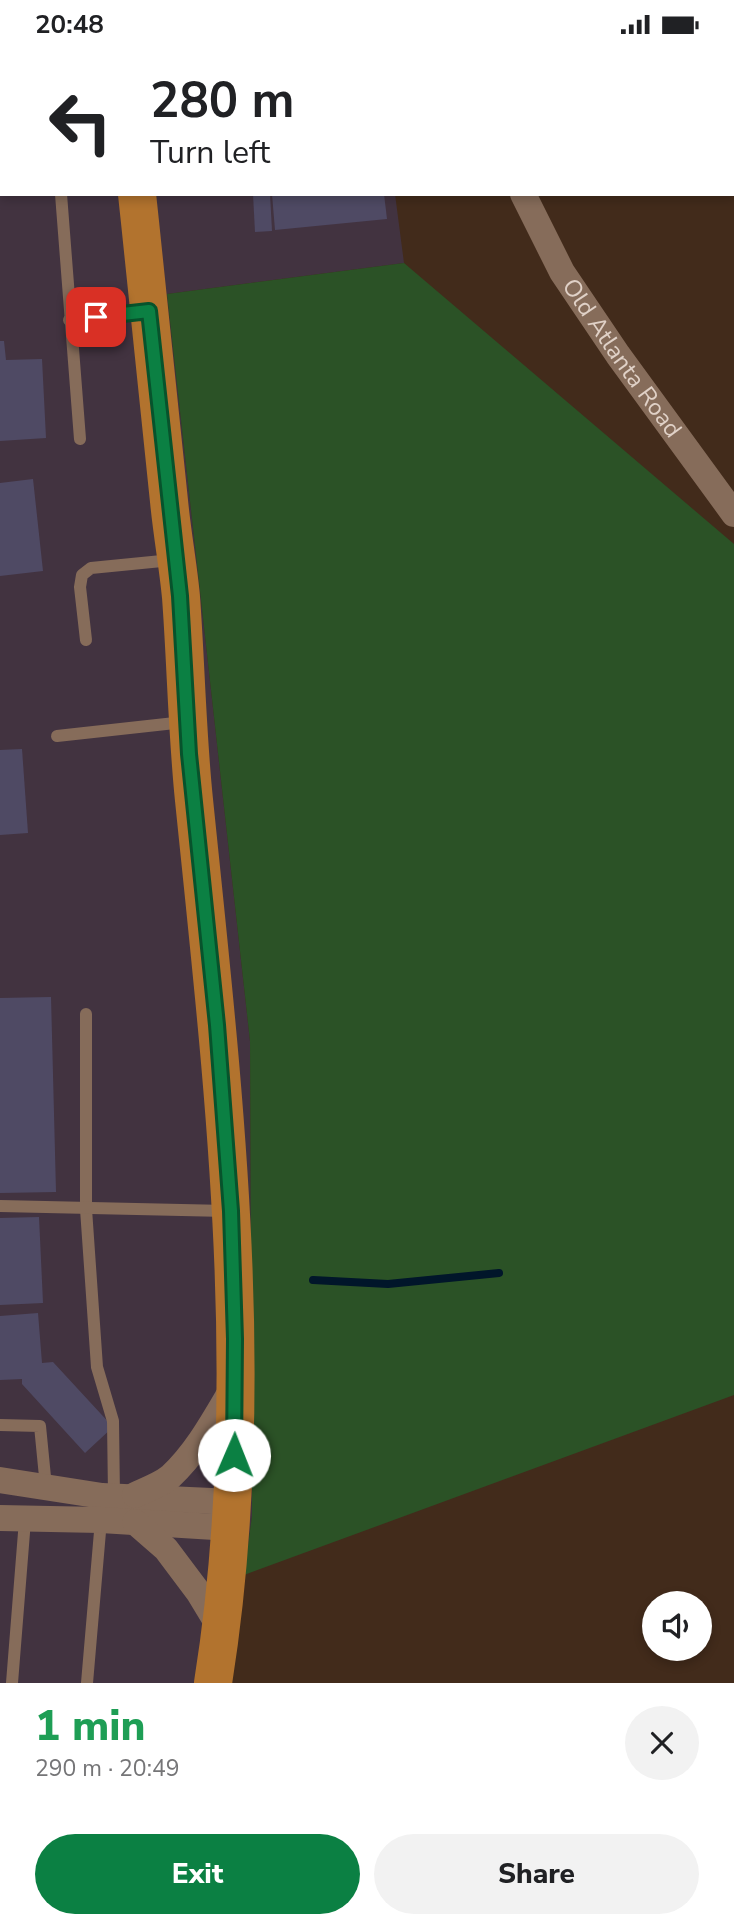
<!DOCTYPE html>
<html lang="en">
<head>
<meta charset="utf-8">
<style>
	body { margin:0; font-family:"Nunito Sans",sans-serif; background:#f2f2f2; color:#202124; height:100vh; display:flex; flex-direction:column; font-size:26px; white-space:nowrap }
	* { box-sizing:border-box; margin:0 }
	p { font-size:23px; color:#757577 }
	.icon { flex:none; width:38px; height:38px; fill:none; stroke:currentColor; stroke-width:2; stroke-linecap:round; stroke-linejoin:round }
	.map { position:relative; height:1634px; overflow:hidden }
	.drawer { display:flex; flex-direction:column; background:#fff; flex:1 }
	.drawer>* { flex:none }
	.banner { position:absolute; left:0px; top:0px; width:735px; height:147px; box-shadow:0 4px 10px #0003; background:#fff; color:#202124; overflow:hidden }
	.controls { position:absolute; left:642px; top:1542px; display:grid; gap:14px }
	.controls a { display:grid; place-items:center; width:70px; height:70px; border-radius:50%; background:#fff; box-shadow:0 4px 10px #0003; font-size:35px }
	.pin { position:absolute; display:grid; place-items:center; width:60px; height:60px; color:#fff; margin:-30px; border-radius:14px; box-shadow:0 4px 10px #0006 }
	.me { position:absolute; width:77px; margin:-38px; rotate:1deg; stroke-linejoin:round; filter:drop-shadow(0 0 5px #0008) }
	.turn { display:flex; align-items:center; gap:24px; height:147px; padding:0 35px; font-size:32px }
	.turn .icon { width:91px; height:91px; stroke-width:2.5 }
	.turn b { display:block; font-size:49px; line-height:60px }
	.round { display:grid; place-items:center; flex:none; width:74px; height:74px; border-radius:37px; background:#f2f2f2 }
	.head { display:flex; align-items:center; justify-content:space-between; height:119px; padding:0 35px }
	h1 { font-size:42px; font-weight:800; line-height:52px; color:#1e9e55 }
	.cta { display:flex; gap:14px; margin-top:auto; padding:14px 35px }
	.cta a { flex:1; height:80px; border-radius:42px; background:#0b8043; color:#fff; font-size:28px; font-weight:800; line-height:80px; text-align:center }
	.cta a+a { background:#f2f2f2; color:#202124 }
	.status { display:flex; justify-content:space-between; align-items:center; height:49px; padding:0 35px; background:#fff; direction:ltr }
	.status svg { height:19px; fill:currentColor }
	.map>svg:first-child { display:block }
	.commercial { fill:#423340 }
	.green { fill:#2b5226 }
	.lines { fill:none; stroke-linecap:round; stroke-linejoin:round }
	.stream { stroke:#01162a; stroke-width:8 }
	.building { fill:#4f4a64 }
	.lane { stroke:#866c5a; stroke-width:12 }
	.street { stroke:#866c5a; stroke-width:26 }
	.highway { stroke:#b2732e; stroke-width:38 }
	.route-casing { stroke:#07532c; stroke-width:18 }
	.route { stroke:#0b8043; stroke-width:12 }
	.labels { text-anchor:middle; stroke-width:7; stroke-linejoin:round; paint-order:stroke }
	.street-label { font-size:24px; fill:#e0d1c7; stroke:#422b1b }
</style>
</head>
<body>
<div class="status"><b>20:48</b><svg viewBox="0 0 49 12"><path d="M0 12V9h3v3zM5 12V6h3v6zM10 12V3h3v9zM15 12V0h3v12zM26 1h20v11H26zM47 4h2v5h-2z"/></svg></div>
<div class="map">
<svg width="734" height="1634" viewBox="0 0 734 1634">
	<rect width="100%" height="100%" fill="#422b1b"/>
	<polygon class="commercial" points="0,0 378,0 378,2 2,2 2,145 395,145 404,214 167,245 250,992 252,1467 230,1634 0,1634"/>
	<polygon class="green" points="404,214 734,495 734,1346 244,1526 252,1467 250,992 167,245"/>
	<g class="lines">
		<polyline class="stream" points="313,1231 388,1235 499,1224"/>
	</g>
	<g class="building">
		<polygon points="253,145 270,145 272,182 255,183"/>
		<polygon points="272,145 384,145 387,170 275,181"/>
		<polygon points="0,292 4,292 6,311 42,310 46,389 0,392"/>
		<polygon points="33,430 43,522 0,527 0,434"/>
		<polygon points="22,700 28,784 0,786 0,701"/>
		<polygon points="51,948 56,1143 0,1144 0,949"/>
		<polygon points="39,1168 43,1254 0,1256 0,1169"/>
		<polygon points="38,1264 42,1314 53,1313 113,1378 85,1404 22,1335 22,1330 0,1331 0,1267"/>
	</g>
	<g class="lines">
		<g class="lane">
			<polyline points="2,0 2,2"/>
			<polyline points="283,2 291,0"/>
			<polyline points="61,145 80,390"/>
			<polyline points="69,271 146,263"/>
			<polyline points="86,591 80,538 82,526 91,519 172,511"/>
			<polyline points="57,687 184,673"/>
			<polyline points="86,965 86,1160 97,1318 113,1372 114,1447"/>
			<polyline points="0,1157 227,1162"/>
			<polyline points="0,1376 40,1377 46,1438"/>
			<polyline points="12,1634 25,1471"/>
			<polyline points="87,1634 101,1471"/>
		</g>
		<g class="street">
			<polyline points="469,0 470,2"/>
			<path id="s1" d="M523,145L562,223L618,306L734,465"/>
			<polyline points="0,1431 102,1447 233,1453"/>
			<path d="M135,1446C146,1441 160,1436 170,1428C197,1403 215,1369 234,1337"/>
			<polyline points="0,1469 101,1471 231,1479"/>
			<polyline points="135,1473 166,1500 199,1544 222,1582"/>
		</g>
		<g class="highway">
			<polyline points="122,0 122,2"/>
			<path d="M137,145C148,247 158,349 169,452C172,484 178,516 181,548C186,616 187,683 194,751C224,1044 260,1341 213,1634"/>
		</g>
	</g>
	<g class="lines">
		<defs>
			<polyline id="route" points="96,268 149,262 180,547 189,705 217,976 231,1162 235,1290 234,1406"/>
		</defs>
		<use href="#route" class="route-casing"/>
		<use href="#route" class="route"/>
	</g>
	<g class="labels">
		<g class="street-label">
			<text dy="8" stroke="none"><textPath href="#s1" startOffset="192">Old Atlanta Road</textPath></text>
		</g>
	</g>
</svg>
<div class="controls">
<a><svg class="icon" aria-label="sound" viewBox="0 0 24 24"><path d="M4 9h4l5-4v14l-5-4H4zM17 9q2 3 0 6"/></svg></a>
</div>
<div class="pin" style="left:96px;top:268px;background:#d93025"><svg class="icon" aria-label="arrive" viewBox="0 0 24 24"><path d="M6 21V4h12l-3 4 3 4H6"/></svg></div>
<svg class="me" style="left:234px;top:1406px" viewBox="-20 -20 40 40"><circle r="19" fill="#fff"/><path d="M0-13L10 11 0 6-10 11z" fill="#0b8043"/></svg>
<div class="banner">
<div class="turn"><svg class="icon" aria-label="left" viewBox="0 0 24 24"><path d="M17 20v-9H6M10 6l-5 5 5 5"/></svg><div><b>280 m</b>Turn left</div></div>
</div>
</div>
<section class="drawer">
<div class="head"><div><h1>1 min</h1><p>290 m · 20:49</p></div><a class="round"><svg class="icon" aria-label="close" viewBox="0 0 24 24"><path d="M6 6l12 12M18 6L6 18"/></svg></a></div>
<div class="cta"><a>Exit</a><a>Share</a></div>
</section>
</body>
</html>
